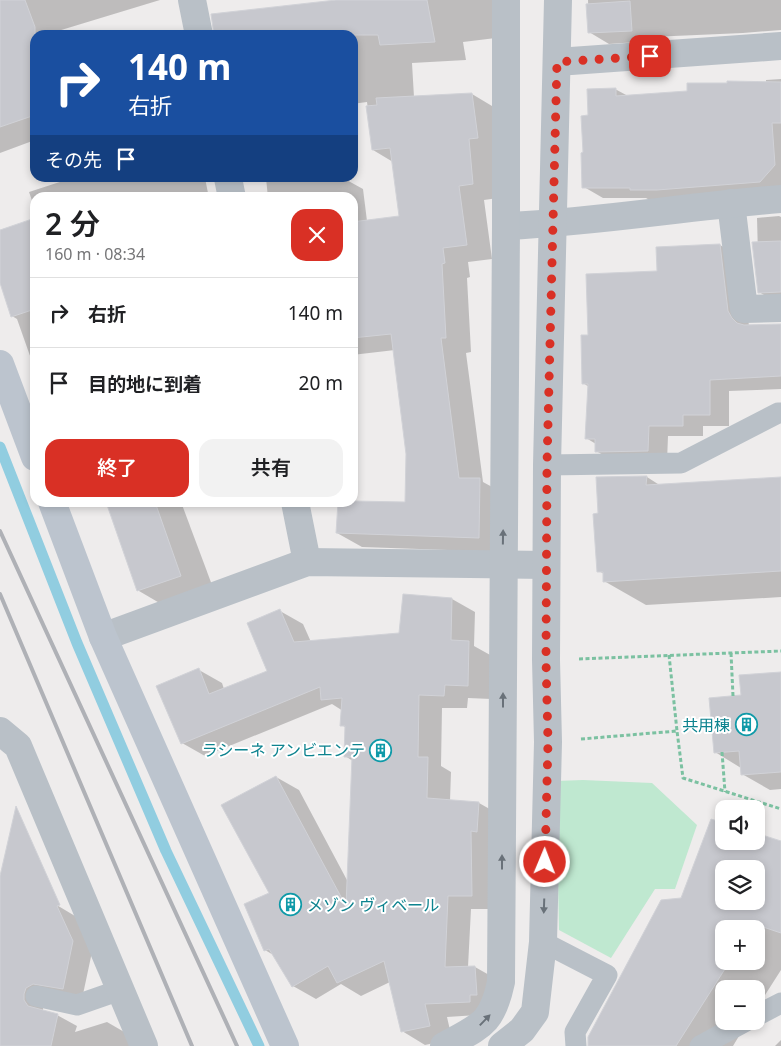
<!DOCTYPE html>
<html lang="ja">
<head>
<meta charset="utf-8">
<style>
	body { margin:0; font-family:"Noto Sans","Noto Sans JP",sans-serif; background:#f2f2f2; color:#202124; height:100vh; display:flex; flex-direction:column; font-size:19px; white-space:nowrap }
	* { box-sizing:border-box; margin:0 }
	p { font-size:16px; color:#757577 }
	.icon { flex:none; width:28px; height:28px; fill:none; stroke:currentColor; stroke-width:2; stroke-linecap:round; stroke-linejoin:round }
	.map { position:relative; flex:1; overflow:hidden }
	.panel { position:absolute; left:30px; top:192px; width:328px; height:315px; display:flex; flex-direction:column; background:#fff; border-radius:15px; box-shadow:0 2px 8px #0003 }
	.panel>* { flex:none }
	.top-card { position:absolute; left:30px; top:30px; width:328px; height:152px; border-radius:15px; box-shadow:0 2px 8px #0003; background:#1a4fa0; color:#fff; overflow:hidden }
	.controls { position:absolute; left:715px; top:800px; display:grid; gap:10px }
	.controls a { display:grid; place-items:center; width:50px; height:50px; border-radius:10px; background:#fff; box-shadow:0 2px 8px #0003; font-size:25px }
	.pin { position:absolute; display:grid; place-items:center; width:42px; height:42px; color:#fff; margin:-21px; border-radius:10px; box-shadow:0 2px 8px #0006 }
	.me { position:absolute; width:55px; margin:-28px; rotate:1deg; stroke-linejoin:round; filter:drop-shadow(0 0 4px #0008) }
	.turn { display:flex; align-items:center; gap:18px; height:105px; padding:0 15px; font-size:22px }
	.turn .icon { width:65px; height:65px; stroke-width:2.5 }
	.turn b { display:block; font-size:35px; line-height:42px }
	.then { display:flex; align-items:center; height:48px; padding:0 15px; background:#0003; gap:10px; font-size:19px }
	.round { display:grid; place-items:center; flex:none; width:52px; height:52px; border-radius:15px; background:#f2f2f2 }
	.headline { display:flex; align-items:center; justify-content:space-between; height:85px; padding:0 15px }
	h1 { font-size:30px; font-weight:600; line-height:38px }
	.primary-button { display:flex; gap:10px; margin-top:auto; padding:10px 15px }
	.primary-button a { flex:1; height:58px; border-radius:15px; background:#d93025; color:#fff; font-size:20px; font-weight:600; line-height:58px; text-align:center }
	.primary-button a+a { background:#f2f2f2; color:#202124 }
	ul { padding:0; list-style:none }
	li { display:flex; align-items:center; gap:15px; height:70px; padding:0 15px; border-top:1px solid #e0e0e0 }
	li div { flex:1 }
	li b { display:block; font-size:19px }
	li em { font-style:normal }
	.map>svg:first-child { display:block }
	.green { fill:#bfe8d0 }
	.shadow { fill:#0003; fill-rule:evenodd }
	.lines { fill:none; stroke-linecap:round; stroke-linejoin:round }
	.stream { stroke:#91cde0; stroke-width:11 }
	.building { fill:#c7c8ce; stroke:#d1d2d7; fill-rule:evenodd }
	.path { stroke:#7bc1a1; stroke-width:3; stroke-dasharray:4 2.5; stroke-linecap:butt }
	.lane { stroke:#b9c0c7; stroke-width:21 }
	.street { stroke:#b9c0c7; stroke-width:28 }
	.secondary { stroke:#bcc4ce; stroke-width:28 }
	.rail { stroke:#afb1b6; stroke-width:4 }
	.oneway { fill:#697179 }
	.route { stroke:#d93025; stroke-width:9; stroke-dasharray:0 16.2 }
	.labels { text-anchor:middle; stroke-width:4; stroke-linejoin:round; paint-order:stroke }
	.culture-label { font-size:16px; fill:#0d838f; stroke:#fff; text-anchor:end }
</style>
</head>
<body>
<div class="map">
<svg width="781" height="1046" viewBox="0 0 781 1046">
	<rect width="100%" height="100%" fill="#eeecec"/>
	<polygon class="green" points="583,780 652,783 697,825 675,889 655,889 611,958 559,930 556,781"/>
	<g class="shadow">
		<polygon points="0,0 160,0 58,31 59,35 35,35 35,140 0,153"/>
		<polygon points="347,0 500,0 504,37 463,42 466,60 412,63 414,97 472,94 497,109 498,198 484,200 492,259 468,262 470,277 467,278 471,352 466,353 483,482 505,494 504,552 362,547 337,533 406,503 407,454 395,350 352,355 352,198 268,198 266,178 343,178 363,189 367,221 401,217 393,162 373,150 367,102 352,104 352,35 229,35"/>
		<polygon points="588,0 781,0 781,30 743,33 651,37 651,41 609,44 589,32"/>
		<polygon points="781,79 781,196 651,201 646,198 603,198 584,187 584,154 589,116 615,89 628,96 689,93 766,83 766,80"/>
		<polygon points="72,178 205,178 209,198 35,198 35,209 29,192"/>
		<polygon points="779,216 781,217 781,304 779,304 759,292 757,218"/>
		<polygon points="35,220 35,370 17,319 12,316 0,279 0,231"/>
		<polygon points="720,245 740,257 749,326 781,325 781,389 729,391 729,426 703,426 703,436 668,436 667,462 616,462 596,451 596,444 586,438 589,387 583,383 590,336 659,272"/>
		<polygon points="647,477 661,486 781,478 781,597 646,605 604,581 604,574 599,571 599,515"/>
		<polygon points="107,502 181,502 218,601 180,615 139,591"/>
		<polygon points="404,595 452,599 475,612 474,646 492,656 491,699 468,698 467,708 442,708 441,766 451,772 450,801 479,803 502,816 495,909 471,909 468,967 475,967 498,980 493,1014 447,1017 452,1039 425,1045 402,1031 390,982 361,996 341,984 316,999 293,986 275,956 265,950 271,894 276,777 299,790 348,882 353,761 345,756 346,728 342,725 343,711 332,704 205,756 182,743 199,670 222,683 224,689 268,671 280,611 303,624 311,642 400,634"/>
		<polygon points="781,673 781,789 770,790 742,774 741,768 715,752 742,696"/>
		<path d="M724,841L781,842V970L756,1009V989H724V1021H748L733,1046H601L682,899ZM724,869H756V901H724ZM724,929H756V961H724Z"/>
		<polygon points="0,881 55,904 75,916 92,952 82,999 43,1005 43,1012 57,1015 77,1026 75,1032 107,1022 126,1033 132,1046 0,1046"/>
		<polygon points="781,1040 781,1046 775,1046"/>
	</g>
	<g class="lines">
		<polyline class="stream" points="0,447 77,643 166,851 259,1046"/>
	</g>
	<g class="building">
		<polygon points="0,0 25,0 35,27 35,115 0,127"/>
		<polygon points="336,0 427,0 435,42 380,45 378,35 214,35 211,14"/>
		<polygon points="630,1 632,31 588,33 586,4"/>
		<polygon points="727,81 781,82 781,123 772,123 775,165 760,182 657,190 630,190 630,188 582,188 581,153 583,152 581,116 588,115 587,89 616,88 616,96 687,91 687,83 727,83"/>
		<polygon points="472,93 478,138 469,139 473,184 459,186 467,245 443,248 445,263 442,264 446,338 441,338 459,478 480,478 479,538 336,533 338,502 352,502 352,501 405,502 406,454 391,334 352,338 352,222 399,216 390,148 372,150 366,106 377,105 376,98"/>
		<polygon points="35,218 35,309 11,317 0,283 0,230"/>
		<polygon points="781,241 781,292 758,293 752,242"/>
		<polygon points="720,244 728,311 732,318 737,323 744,325 781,324 781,376 710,380 710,415 683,415 683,426 649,426 648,451 595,452 595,439 585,439 588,384 582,384 581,335 588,335 586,274 657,271 656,247"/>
		<polygon points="647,476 646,485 781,477 781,571 603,582 603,572 597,572 593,514 598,513 596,477"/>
		<polygon points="106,502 155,502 181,576 137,591"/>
		<polygon points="403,594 452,598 451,640 469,641 468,686 445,685 444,696 419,695 418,757 428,757 427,798 479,802 477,832 471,831 472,896 448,896 445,967 475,966 477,995 470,995 470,1002 425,1004 430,1026 401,1032 384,961 337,983 328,966 292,987 269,949 264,951 244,904 269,893 221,805 276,776 346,906 352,757 344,757 345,726 340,726 342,698 321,700 320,687 181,744 156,686 199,668 209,694 267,671 247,623 280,609 294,642 399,633"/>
		<polygon points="781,672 781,772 741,775 739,751 714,753 709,698 741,695 739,675"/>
		<polygon points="16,806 60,905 57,906 73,941 63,989 33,984 26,988 24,994 24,1000 28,1006 58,1014 51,1046 0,1046 0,876"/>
		<path d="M711,819L724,823V841H756V833L781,841V933L754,924L751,929H724V961H730L676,1046H588V1037L661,900L681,898ZM724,869H756V901H724Z"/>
	</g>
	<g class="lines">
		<g class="path">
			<polyline points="731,653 733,696"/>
			<polyline points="669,655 677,731"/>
			<polyline points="579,659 781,651"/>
			<polyline points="581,739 677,731 683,778 781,809"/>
			<polyline points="722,752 725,792"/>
		</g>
		<g class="lane">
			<polyline points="547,465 681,463 778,413 781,413"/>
			<polyline points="543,942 607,975 575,1032 576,1046"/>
			<polyline points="36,996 77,1005 120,990"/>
			<polyline points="756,1016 781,1003"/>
			<polyline points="700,1046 746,1021"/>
		</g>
		<g class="street">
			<polyline points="192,0 199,35"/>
			<polyline points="557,62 781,46"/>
			<polyline points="228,178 232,198"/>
			<polyline points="731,203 744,309 781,308"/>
			<path d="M506,226C598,222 689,206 781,199"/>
			<polyline points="295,502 307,562"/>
			<polyline points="103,637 307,562 546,565"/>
			<polyline points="0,731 18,746 144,1046"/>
			<path d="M444,1046C480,1026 492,1025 501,982L506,226V0"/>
			<polyline points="502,1046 522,1030 535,1012 543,942 548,742 546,660 547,465 558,0"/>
		</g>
		<g class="secondary">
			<polyline points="0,364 35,457"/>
			<polyline points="52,502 103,637 285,1046"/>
		</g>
		<g class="rail">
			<polyline points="0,531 237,1046"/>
			<polyline points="0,594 192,1046"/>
		</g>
	</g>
	<defs><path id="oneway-solid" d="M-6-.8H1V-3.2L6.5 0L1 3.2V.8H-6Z" transform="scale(1.25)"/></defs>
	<g class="oneway">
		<use href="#oneway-solid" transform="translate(503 537) rotate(-89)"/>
		<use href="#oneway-solid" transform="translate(503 700) rotate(-90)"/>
		<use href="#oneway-solid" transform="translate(502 862) rotate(-90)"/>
		<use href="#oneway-solid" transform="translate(544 906) rotate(92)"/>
		<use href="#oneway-solid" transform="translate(485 1020) rotate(-46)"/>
	</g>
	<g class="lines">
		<polyline class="route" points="545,862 548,742 546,660 547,464 557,62 650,56"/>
	</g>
	<defs>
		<symbol id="building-ring" viewBox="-11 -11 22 22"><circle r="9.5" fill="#fff" stroke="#0f9aa8" stroke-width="1.5"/><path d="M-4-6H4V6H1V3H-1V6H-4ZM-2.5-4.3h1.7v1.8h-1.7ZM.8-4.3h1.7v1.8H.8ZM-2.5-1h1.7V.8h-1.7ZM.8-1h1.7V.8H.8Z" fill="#0f9aa8"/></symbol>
	</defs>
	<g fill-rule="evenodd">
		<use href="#building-ring" x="734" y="712" width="25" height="25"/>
		<use href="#building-ring" x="368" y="738" width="25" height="25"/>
		<use href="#building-ring" x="278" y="892" width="25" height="25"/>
	</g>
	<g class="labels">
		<g class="culture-label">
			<text x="730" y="731">共用棟</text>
			<text x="365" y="756">ラシーネ アンビエンテ</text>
			<text x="307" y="911" text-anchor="start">メゾン ヴィベール</text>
		</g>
	</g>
</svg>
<div class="controls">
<a><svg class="icon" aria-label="sound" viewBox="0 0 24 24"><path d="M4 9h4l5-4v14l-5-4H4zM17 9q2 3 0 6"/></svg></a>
<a><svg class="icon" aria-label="layers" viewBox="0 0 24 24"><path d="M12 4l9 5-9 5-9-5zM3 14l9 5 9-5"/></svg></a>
<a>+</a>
<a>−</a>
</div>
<div class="pin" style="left:650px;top:56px;background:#d93025"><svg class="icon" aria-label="arrive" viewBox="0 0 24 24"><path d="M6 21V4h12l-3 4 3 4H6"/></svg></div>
<svg class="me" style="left:545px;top:862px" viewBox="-20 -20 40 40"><circle r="17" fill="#d93025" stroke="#fff" stroke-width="3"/><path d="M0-11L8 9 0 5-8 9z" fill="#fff"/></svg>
<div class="top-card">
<div class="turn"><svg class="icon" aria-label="right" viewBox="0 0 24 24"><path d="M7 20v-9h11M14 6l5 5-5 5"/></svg><div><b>140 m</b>右折</div></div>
<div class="then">その先<svg class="icon" aria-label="arrive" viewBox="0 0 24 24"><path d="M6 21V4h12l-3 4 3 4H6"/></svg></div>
</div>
<section class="panel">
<div class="headline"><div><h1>2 分</h1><p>160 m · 08:34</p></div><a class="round" style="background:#d93025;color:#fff"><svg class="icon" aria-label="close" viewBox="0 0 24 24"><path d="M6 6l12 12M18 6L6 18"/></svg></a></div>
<ul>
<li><svg class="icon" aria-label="right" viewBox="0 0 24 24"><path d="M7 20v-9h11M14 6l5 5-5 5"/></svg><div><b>右折</b></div><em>140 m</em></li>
<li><svg class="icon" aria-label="arrive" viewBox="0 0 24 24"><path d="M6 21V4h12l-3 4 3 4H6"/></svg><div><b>目的地に到着</b></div><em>20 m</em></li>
</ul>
<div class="primary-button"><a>終了</a><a>共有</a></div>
</section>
</div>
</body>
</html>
